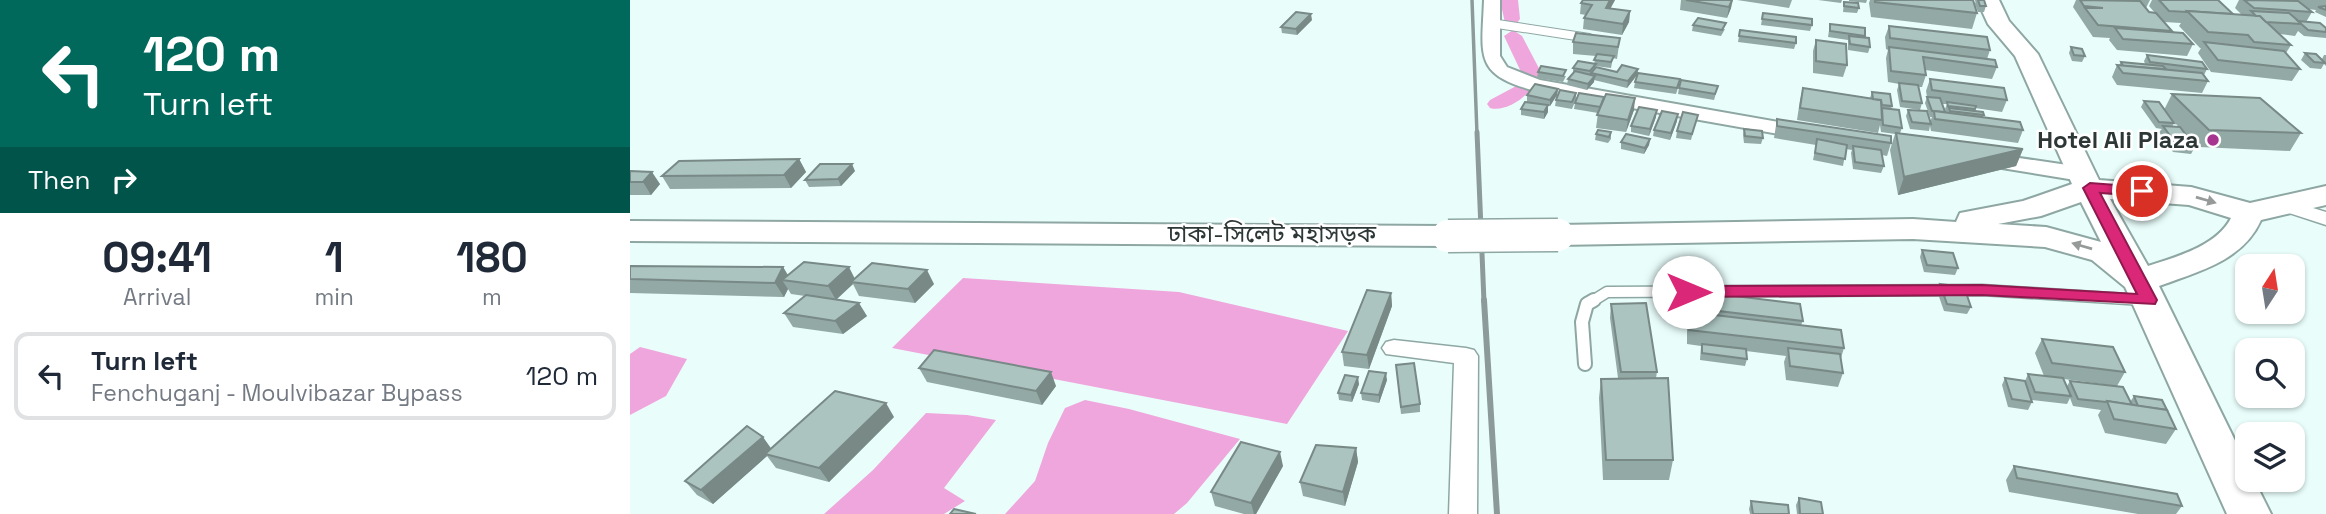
<!DOCTYPE html>
<html lang="en">
<head>
<meta charset="utf-8">
<style>
	body { margin:0; font-family:"Space Grotesk","Noto Sans Bengali",sans-serif; background:#f6f6f7; color:#1f2937; height:100vh; display:flex; flex-direction:column; font-size:26px; white-space:nowrap }
	* { box-sizing:border-box; margin:0 }
	p { font-size:23px; color:#747a83 }
	.icon { flex:none; width:38px; height:38px; fill:none; stroke:currentColor; stroke-width:2; stroke-linecap:round; stroke-linejoin:round }
	.map { position:relative; flex:1; overflow:hidden }
	.details { display:flex; flex-direction:column; background:#fff; width:630px }
	.details>* { flex:none }
	.hud { background:#00695c; color:#fff; overflow:hidden }
	.needle { width:46px; rotate:12deg }
	.fabs { position:absolute; left:1605px; top:254px; display:grid; gap:14px }
	.fabs a { display:grid; place-items:center; width:70px; height:70px; border-radius:14px; background:#fff; box-shadow:0 2px 5px #0004; font-size:35px }
	.pin { position:absolute; display:grid; place-items:center; width:60px; height:60px; color:#fff; margin:-30px; border:4px solid #fff; border-radius:50%; box-shadow:0 2px 7px #0007 }
	.me { position:absolute; width:77px; margin:-38px; rotate:90deg; stroke-linejoin:round; filter:drop-shadow(0 0 5px #0008) }
	.turn { display:flex; align-items:center; gap:24px; height:147px; padding:0 28px; font-size:32px }
	.turn .icon { width:91px; height:91px; stroke-width:2.5 }
	.turn b { display:block; font-size:49px; line-height:60px }
	.then { display:flex; align-items:center; height:66px; padding:0 28px; background:#0003; gap:14px; font-size:26px }
	.eta { display:flex; justify-content:space-evenly; align-items:center; height:119px; text-align:center }
	.eta b { font-size:42px; font-weight:700; line-height:49px }
	ul { padding:0; list-style:none }
	li { display:flex; align-items:center; gap:21px; height:88px; margin:0 14px 10px; padding:0 14px; border:4px solid #e0e1e3; border-radius:14px }
	li div { flex:1 }
	li b { display:block; font-size:26px }
	li em { font-style:normal }
	main { display:flex; flex:1; min-height:0 }
	.map>svg:first-child { display:block }
	.water { fill:#efa6dc }
	.lines { fill:none; stroke-linecap:round; stroke-linejoin:round }
	.canal { fill:#efa6dc; fill-rule:evenodd }
	.service-far2-casing { stroke:#8ea7a3; stroke-width:10 }
	.service-far1-casing { stroke:#8ea7a3; stroke-width:13 }
	.service-casing { stroke:#8ea7a3; stroke-width:16 }
	.minor-casing { stroke:#8ea7a3; stroke-width:3 }
	.tertiary-casing { stroke:#8ea7a3; stroke-width:4 }
	.trunk-casing { stroke:#8ea7a3; stroke-width:4 }
	.service-far2 { stroke:#fff; stroke-width:8 }
	.service-far1 { stroke:#fff; stroke-width:10 }
	.service { stroke:#fff; stroke-width:12 }
	.minor { fill:#fff; fill-rule:evenodd }
	.tertiary { fill:#fff; fill-rule:evenodd }
	.trunk { fill:#fff; fill-rule:evenodd }
	.rail-far2 { stroke:#8c9b99; stroke-width:3.5 }
	.rail-far1 { stroke:#8c9b99; stroke-width:5 }
	.rail { stroke:#8c9b99; stroke-width:6 }
	.trunk-bridge-casing { stroke:#8ea7a3; stroke-width:35; stroke-linecap:butt }
	.trunk-bridge { stroke:#fff; stroke-width:32 }
	.wall { fill:#93a9a5; fill-rule:evenodd }
	.shaded-wall { fill:#788986 }
	.building { fill:#abc4c0; stroke:#788986; stroke-width:2 }
	.oneway { fill:#969b9a }
	.route { fill:#db2777; stroke:#8e194d; stroke-width:2 }
	.poi-dot { fill:#a63590; stroke:#fff; stroke-width:2.5 }
	.labels { text-anchor:middle; stroke-width:5; stroke-linejoin:round; paint-order:stroke }
	.poi-label { font-size:24px; font-weight:bold; fill:#2d3736; stroke:#fff; text-anchor:end }
	.street-label { font-size:24px; fill:#2d3736; stroke:#fff }
</style>
</head>
<body>
<main>
<section class="details">
<div class="hud">
<div class="turn"><svg class="icon" aria-label="left" viewBox="0 0 24 24"><path d="M17 20v-9H6M10 6l-5 5 5 5"/></svg><div><b>120 m</b>Turn left</div></div>
<div class="then">Then<svg class="icon" aria-label="right" viewBox="0 0 24 24"><path d="M7 20v-9h11M14 6l5 5-5 5"/></svg></div>
</div>
<div class="eta">
<div><b>09:41</b><p>Arrival</p></div>
<div><b>1</b><p>min</p></div>
<div><b>180</b><p>m</p></div>
</div>
<ul>
<li><svg class="icon" aria-label="left" viewBox="0 0 24 24"><path d="M17 20v-9H6M10 6l-5 5 5 5"/></svg><div><b>Turn left</b><p>Fenchuganj - Moulvibazar Bypass</p></div><em>120 m</em></li>
</ul>
</section>
<div class="map">
<svg width="1696" height="514" viewBox="0 0 1696 514">
	<rect width="100%" height="100%" fill="#e9fefb"/>
	<g class="water">
		<polygon points="333,278 549,292 718,331 657,424 262,348"/>
		<polygon points="10,347 57,359 36,396 0,415 0,354"/>
		<polygon points="455,400 499,409 610,439 557,503 544,514 375,514 405,481 418,443 435,408"/>
		<polygon points="296,413 337,415 366,420 314,488 335,501 314,514 194,514 243,470"/>
	</g>
	<g class="lines">
		<g class="canal">
			<polygon points="870,0 888,0 890,19 887,23 875,23"/>
			<polygon points="883,30 892,36 912,74 909,78 895,78 892,74 874,36"/>
			<path d="M890,84L897,86L900,90C892,101 873,112 860,108L857,104L860,100Z"/>
		</g>
		<defs>
			<polyline id="service-far2" points="861,23 959,38"/>
			<polyline id="service-far1" points="961,302 977,292 1352,290 1513,300"/>
			<polyline id="service" points="955,364 952,322 957,304 964,300"/>
			<g id="minor">
				<polygon points="1657,200 1696,212 1696,225 1650,210 1647,206"/>
				<polygon points="764,340 836,348 844,350 848,356 847,514 819,514 824,363 756,354 752,348 756,342"/>
			</g>
			<g id="tertiary">
				<path d="M854,0H870V56L877,67L910,80L1177,127L1184,129L1187,133L1184,137L1177,139L906,91C843,75 852,56 854,0Z"/>
				<polygon points="1355,153 1451,167 1459,169 1462,174 1459,179 1451,181 1347,164 1344,159 1347,154"/>
			</g>
			<g id="trunk">
				<path d="M1347,0H1369L1379,21L1408,54L1469,180L1561,187L1620,203L1696,186V205L1631,220C1613,261 1567,272 1529,286L1617,465V480H1624L1641,514H1597L1495,287L1462,260L1415,247L1283,239L928,245L917,242L912,235L917,228L928,225L1283,219L1326,222L1330,213L1393,201L1442,184L1385,56L1358,24ZM1480,199L1559,205L1601,218C1587,246 1546,257 1518,266ZM1451,202L1471,242L1416,227L1368,224L1411,216Z"/>
				<polygon points="0,221 818,226 829,229 834,236 829,243 818,246 0,241"/>
			</g>
		</defs>
		<use href="#service-far2" class="service-far2-casing"/>
		<use href="#service-far1" class="service-far1-casing"/>
		<use href="#service" class="service-casing"/>
		<use href="#minor" class="minor-casing"/>
		<use href="#tertiary" class="tertiary-casing"/>
		<use href="#trunk" class="trunk-casing"/>
		<use href="#service-far2" class="service-far2"/>
		<use href="#service-far1" class="service-far1"/>
		<use href="#service" class="service"/>
		<use href="#minor" class="minor"/>
		<use href="#tertiary" class="tertiary"/>
		<use href="#trunk" class="trunk"/>
		<polyline class="rail-far2" points="842,0 847,134"/>
		<polyline class="rail-far1" points="847,132 854,302"/>
		<polyline class="rail" points="854,300 867,514"/>
		<defs>
			<polyline id="trunk-bridge" points="818,236 928,235"/>
		</defs>
		<use href="#trunk-bridge" class="trunk-bridge-casing"/>
		<use href="#trunk-bridge" class="trunk-bridge"/>
	</g>
	<g class="wall">
		<polygon points="953,0 985,0 980,8 1000,11 999,22 992,35 953,29 954,18 956,15 950,14 951,3"/>
		<polygon points="1051,0 1103,0 1101,8 1097,18 1050,10"/>
		<polygon points="1107,0 1162,0 1159,8"/>
		<polygon points="1188,0 1212,0 1211,3"/>
		<polygon points="1219,0 1237,0 1236,3 1219,1"/>
		<polygon points="1240,0 1343,0 1347,13 1342,29 1241,17 1239,3"/>
		<polygon points="1346,0 1354,0 1356,6 1354,12 1348,12 1345,4"/>
		<polygon points="1446,0 1520,0 1516,8 1519,12 1525,13 1519,6 1522,0 1588,0 1603,14 1612,15 1605,8 1609,0 1696,0 1696,17 1685,12 1686,10 1678,9 1682,12 1676,22 1696,28 1696,38 1674,36 1668,31 1665,36 1650,34 1661,45 1656,53 1670,69 1662,81 1581,72 1568,53 1571,48 1570,48 1549,26 1551,23 1534,22 1542,31 1541,32 1563,44 1557,56 1487,50 1479,40 1480,38 1463,37 1443,7"/>
		<polygon points="1214,2 1229,8 1227,13 1213,12"/>
		<polygon points="1133,13 1182,25 1180,31 1131,25"/>
		<polygon points="682,20 667,35 652,33 651,27"/>
		<polygon points="1200,24 1235,36 1235,38 1240,47 1238,53 1218,50 1218,40 1198,37"/>
		<polygon points="1063,25 1095,29 1091,36 1062,31"/>
		<polygon points="1259,26 1360,50 1357,59 1367,67 1362,79 1295,70 1296,75 1292,87 1288,87 1292,103 1290,110 1270,107 1267,90 1269,84 1258,82 1256,58 1258,50 1256,49 1255,37"/>
		<polygon points="1110,30 1166,43 1164,49 1108,42"/>
		<polygon points="990,38 987,59 983,58 981,68 965,66 965,68 987,72 1008,69 1007,75 997,88 964,80 964,82 957,90 937,85 938,79 943,74 943,68 964,64 966,56 943,54 943,42"/>
		<polygon points="1186,40 1217,65 1213,77 1183,73 1183,51"/>
		<polygon points="1441,47 1455,56 1452,62 1442,61 1439,53"/>
		<polygon points="1675,53 1692,59 1694,55 1696,55 1696,66 1694,64 1691,69 1680,68 1671,60"/>
		<polygon points="1517,55 1577,69 1574,75 1578,81 1572,93 1487,85 1482,77 1487,65 1489,65 1491,62 1515,64 1514,61"/>
		<polygon points="908,72 936,76 933,82 907,78"/>
		<path d="M1300,79L1377,100L1372,112L1345,108V111L1354,115L1353,117L1393,130L1388,143L1301,131L1300,126L1299,131L1280,129L1276,116L1278,110L1300,122L1302,117H1300L1295,103L1297,97L1296,91ZM1312,104H1317L1315,109L1316,112Z"/>
		<polygon points="1005,82 1049,85 1046,94 1004,88"/>
		<polygon points="1088,86 1084,100 1048,94 1049,88"/>
		<polygon points="1173,88 1240,98 1242,92 1262,106 1261,109 1272,128 1270,133 1393,149 1386,166 1268,195 1260,150 1265,134 1251,132 1250,125 1248,133 1167,120 1170,100"/>
		<polygon points="928,89 927,95 920,106 918,106 918,112 914,119 891,115 891,109 909,104 897,102 897,95"/>
		<polygon points="946,93 946,99 942,109 925,106 926,100"/>
		<path d="M1542,94L1671,133L1660,151L1569,147L1555,133L1565,147L1561,154L1543,152L1529,132L1532,129L1526,128L1511,107L1514,101L1534,110ZM1542,120L1549,127H1542L1544,123Z"/>
		<polygon points="945,103 1004,110 996,132 966,128 968,113 944,109"/>
		<polygon points="1026,117 1019,136 1001,132 1001,126"/>
		<polygon points="1147,119 1261,143 1257,156 1252,155 1254,166 1251,173 1223,169 1221,153 1222,150 1216,149 1213,166 1183,160 1186,145 1144,138"/>
		<polygon points="1047,121 1040,140 1023,136 1024,130"/>
		<polygon points="1066,121 1061,140 1046,138 1047,131"/>
		<polygon points="1114,129 1133,138 1131,144 1114,143 1113,135"/>
		<polygon points="981,132 981,139 978,143 965,140 966,134"/>
		<polygon points="1020,139 1019,145 1014,154 991,149 991,142"/>
		<polygon points="169,159 176,172 161,188 40,189 32,176"/>
		<polygon points="0,171 30,184 21,195 0,195"/>
		<polygon points="225,171 211,186 179,187 175,180"/>
		<polygon points="1292,250 1328,268 1325,275 1294,272 1290,257"/>
		<polygon points="0,266 153,267 158,275 304,284 285,303 229,296 223,284 206,299 237,316 213,334 163,327 154,313 175,296 161,294 158,289 154,297 0,293"/>
		<polygon points="1310,284 1341,307 1337,314 1314,311 1307,291"/>
		<polygon points="761,293 762,306 739,369 714,366 712,352"/>
		<polygon points="1080,293 1173,321 1171,325 1214,348 1211,358 1213,373 1208,387 1156,380 1154,362 1156,356 1116,351 1117,359 1115,366 1070,360 1071,346 1057,344 1057,326 1059,312 1077,314 1077,307"/>
		<polygon points="981,304 1027,372 1026,378 1043,460 1039,480 973,480 969,398 971,379 988,378 980,318"/>
		<polygon points="1412,339 1495,372 1487,386 1434,379 1437,386 1440,381 1500,402 1504,396 1546,429 1536,444 1475,433 1468,415 1471,410 1443,406 1440,398 1437,404 1401,400 1402,402 1398,410 1378,407 1372,385 1375,378 1395,381 1398,374 1414,376 1405,353"/>
		<polygon points="766,365 790,404 790,412 771,414"/>
		<polygon points="289,368 426,386 412,405 297,382"/>
		<polygon points="757,380 749,403 732,400 731,393"/>
		<polygon points="729,384 722,402 709,400 708,393"/>
		<polygon points="264,417 199,482 146,468 137,456 83,504 67,495 55,481 142,448"/>
		<polygon points="726,448 728,462 715,506 673,496 670,482"/>
		<polygon points="653,466 626,514 614,514 585,506 581,492"/>
		<polygon points="1384,466 1552,506 1546,514 1508,514 1379,492 1376,480"/>
		<polygon points="1169,498 1193,514 1167,514 1166,505"/>
		<polygon points="1121,501 1159,514 1120,514 1119,509"/>
	</g>
	<g class="shaded-wall">
		<polygon points="980,0 985,0 975,19 976,8"/>
		<polygon points="1102,0 1101,8 1097,18 1099,7"/>
		<polygon points="1000,11 999,22 992,35 993,24"/>
		<polygon points="681,14 682,20 667,35 666,29"/>
		<polygon points="1008,69 1007,75 997,88 998,81"/>
		<polygon points="965,76 964,82 957,90 958,84"/>
		<polygon points="928,89 927,95 920,106 920,100"/>
		<polygon points="1005,98 1004,110 996,132 998,120"/>
		<polygon points="918,105 918,112 914,119 914,112"/>
		<polygon points="1027,110 1026,117 1019,136 1020,129"/>
		<polygon points="1048,114 1047,121 1040,140 1041,133"/>
		<polygon points="1020,139 1019,145 1014,154 1015,148"/>
		<polygon points="1393,149 1386,166 1268,195 1274,177"/>
		<polygon points="169,159 176,172 161,188 154,175"/>
		<polygon points="222,164 225,171 211,186 208,179"/>
		<polygon points="22,172 30,184 21,195 13,182"/>
		<polygon points="153,267 161,281 152,280 158,289 154,297 145,283"/>
		<polygon points="219,267 226,281 221,282 223,284 206,300 198,286"/>
		<polygon points="297,270 304,284 285,303 278,289"/>
		<polygon points="761,293 762,306 739,369 737,355"/>
		<polygon points="229,303 237,316 213,334 205,321"/>
		<polygon points="421,372 426,386 412,405 406,391"/>
		<polygon points="756,373 757,380 749,403 749,395"/>
		<polygon points="728,377 729,384 722,402 721,395"/>
		<polygon points="256,403 264,417 199,482 189,468"/>
		<polygon points="133,437 143,451 135,454 137,456 83,504 71,490"/>
		<polygon points="726,448 728,462 715,506 713,492"/>
		<polygon points="650,452 653,466 626,514 624,514 621,503"/>
	</g>
	<g class="building">
		<polygon points="953,0 980,0 976,8 1000,11 993,24 954,18 962,5 951,3"/>
		<polygon points="1056,0 1102,0 1099,7"/>
		<polygon points="1245,0 1343,0 1347,13 1245,2"/>
		<polygon points="1348,0 1354,0 1356,6 1350,6"/>
		<polygon points="1450,0 1510,1 1519,12 1526,13 1542,31 1468,25 1455,8 1473,8 1454,6"/>
		<polygon points="1529,0 1588,0 1603,14 1557,11 1557,12 1539,11"/>
		<polygon points="1614,0 1668,1 1682,12 1624,8"/>
		<polygon points="1214,2 1228,3 1229,8 1214,6"/>
		<polygon points="1696,6 1696,10 1688,7"/>
		<polygon points="1557,11 1630,16 1661,45 1624,42 1618,35 1578,32"/>
		<polygon points="1621,11 1659,13 1672,24 1636,22 1630,16 1626,16"/>
		<polygon points="666,12 681,14 666,29 651,27"/>
		<polygon points="1133,13 1182,19 1182,25 1132,19"/>
		<polygon points="1068,18 1096,23 1092,30 1063,25"/>
		<polygon points="1668,21 1690,23 1696,28 1696,32 1678,30"/>
		<polygon points="1200,24 1235,28 1235,36 1200,31"/>
		<polygon points="1259,26 1357,37 1360,50 1260,38"/>
		<polygon points="1485,28 1553,33 1563,44 1493,39"/>
		<polygon points="1110,30 1166,37 1166,43 1109,36"/>
		<polygon points="946,33 990,38 988,47 943,42"/>
		<polygon points="1219,36 1239,38 1240,47 1220,44"/>
		<polygon points="1186,40 1216,44 1217,65 1186,61"/>
		<polygon points="1574,42 1654,51 1670,69 1588,60"/>
		<polygon points="1259,47 1365,60 1367,67 1293,57 1296,75 1261,71"/>
		<polygon points="1441,47 1452,49 1455,56 1444,55"/>
		<polygon points="1675,53 1686,54 1695,63 1684,62"/>
		<polygon points="967,54 984,56 981,62 964,60"/>
		<polygon points="1517,55 1572,62 1577,69 1520,62"/>
		<polygon points="948,61 966,64 960,71 943,68"/>
		<polygon points="1491,62 1533,66 1536,69 1493,66"/>
		<polygon points="992,65 1008,69 998,81 961,73 966,67 987,72"/>
		<polygon points="1487,65 1572,73 1578,81 1493,73"/>
		<polygon points="911,66 936,70 933,76 908,72"/>
		<polygon points="945,71 965,76 958,84 938,79"/>
		<polygon points="1008,73 1050,79 1047,88 1005,82"/>
		<polygon points="1300,79 1374,88 1377,100 1302,90"/>
		<polygon points="1051,80 1088,86 1085,94 1049,88"/>
		<polygon points="1269,83 1288,85 1292,103 1272,101"/>
		<polygon points="905,84 928,89 920,100 897,95"/>
		<polygon points="1173,88 1251,100 1252,120 1170,108"/>
		<polygon points="930,90 946,93 942,102 926,100"/>
		<polygon points="1242,92 1260,94 1262,106 1252,105 1251,100 1243,99"/>
		<polygon points="949,93 974,97 970,107 945,103"/>
		<polygon points="976,94 1005,98 998,120 967,115"/>
		<polygon points="1542,94 1630,98 1671,133 1579,130"/>
		<polygon points="1297,97 1310,98 1315,112 1302,111"/>
		<polygon points="1514,101 1529,102 1544,123 1529,122"/>
		<polygon points="895,102 918,105 914,112 891,109"/>
		<polygon points="1317,102 1346,106 1345,109 1318,106"/>
		<polygon points="1009,107 1027,110 1020,129 1001,126"/>
		<polygon points="1252,108 1269,110 1272,128 1253,125"/>
		<polygon points="1319,108 1353,112 1354,115 1320,111"/>
		<polygon points="1278,110 1297,111 1301,124 1282,122"/>
		<polygon points="1032,111 1048,114 1041,133 1024,130"/>
		<polygon points="1304,111 1390,122 1393,130 1305,119"/>
		<polygon points="1053,112 1068,115 1062,134 1047,131"/>
		<polygon points="1147,119 1261,136 1261,143 1147,126"/>
		<polygon points="1533,126 1550,127 1565,147 1547,145"/>
		<polygon points="1114,129 1132,131 1133,138 1115,136"/>
		<polygon points="968,130 981,132 979,137 966,134"/>
		<polygon points="1266,133 1393,149 1274,177"/>
		<polygon points="996,134 1020,139 1015,148 991,142"/>
		<polygon points="1187,139 1217,145 1215,159 1185,153"/>
		<polygon points="1223,146 1251,150 1254,166 1225,162"/>
		<polygon points="169,159 154,175 32,176 49,161"/>
		<polygon points="190,164 222,164 208,179 175,180"/>
		<polygon points="0,171 22,172 13,182 0,182"/>
		<polygon points="1292,250 1323,253 1328,268 1297,265"/>
		<polygon points="174,262 219,267 198,286 152,280"/>
		<polygon points="242,263 297,270 278,289 221,282"/>
		<polygon points="0,266 153,267 145,283 0,279"/>
		<polygon points="1310,284 1334,287 1341,307 1317,304"/>
		<polygon points="737,290 761,293 737,355 712,352"/>
		<polygon points="1080,293 1170,304 1173,321 1080,310"/>
		<polygon points="176,295 229,303 205,321 154,313"/>
		<polygon points="1016,303 1027,372 991,372 981,304"/>
		<polygon points="1059,312 1211,330 1214,348 1059,330"/>
		<polygon points="1412,339 1483,347 1495,372 1422,363"/>
		<polygon points="1072,344 1116,349 1117,359 1072,353"/>
		<polygon points="1158,348 1210,354 1213,373 1160,366"/>
		<polygon points="304,350 421,372 406,391 289,368"/>
		<polygon points="784,363 790,404 771,407 766,365"/>
		<polygon points="739,371 756,373 749,395 731,393"/>
		<polygon points="1398,374 1433,378 1441,396 1405,392"/>
		<polygon points="715,375 728,377 721,395 708,393"/>
		<polygon points="1038,378 1043,460 976,460 971,379"/>
		<polygon points="1375,378 1395,381 1402,402 1382,399"/>
		<polygon points="1440,381 1493,387 1502,405 1477,401 1476,402 1448,399"/>
		<polygon points="205,391 256,403 189,468 135,454"/>
		<polygon points="1504,396 1532,400 1537,410 1508,406"/>
		<polygon points="1477,401 1537,410 1546,429 1484,419"/>
		<polygon points="117,426 133,437 71,490 55,481"/>
		<polygon points="611,442 650,452 621,503 581,492"/>
		<polygon points="686,445 726,448 713,492 670,482"/>
		<polygon points="1384,466 1547,494 1552,506 1387,478"/>
		<polygon points="1169,498 1191,502 1193,514 1170,514"/>
		<polygon points="1121,501 1158,505 1159,514 1123,514"/>
		<polygon points="324,509 346,514 320,514"/>
	</g>
	<defs><path id="oneway-solid" d="M-6-.8H1V-3.2L6.5 0L1 3.2V.8H-6Z" transform="scale(1.75)"/></defs>
	<g class="oneway">
		<use href="#oneway-solid" transform="translate(1576 200) rotate(16)"/>
		<use href="#oneway-solid" transform="translate(1452 246) rotate(-164)"/>
	</g>
	<polygon class="route" points="1460,183 1512,187 1519,191 1512,196 1470,193 1527,300 1525,304 1352,295 1058,297 1050,292 1058,286 1352,285 1507,294 1453,188"/>
	<circle class="poi-dot" cx="1583" cy="140" r="7"/>
	<g class="labels">
		<g class="poi-label">
			<text x="1569" y="148">Hotel Ali Plaza</text>
		</g>
		<g class="street-label">
			<text x="642" y="242">ঢাকা-সিলেট মহাসড়ক</text>
		</g>
	</g>
</svg>
<div class="fabs">
<a><svg class="needle" viewBox="-14 -14 28 28"><path d="M0-13l5 13h-10z" fill="#e53935"/><path d="M0 13l5-13h-10z" fill="#747a83"/></svg></a>
<a><svg class="icon" aria-label="search" viewBox="0 0 24 24"><circle cx="10" cy="10" r="6"/><path d="M15 15l6 6"/></svg></a>
<a><svg class="icon" aria-label="layers" viewBox="0 0 24 24"><path d="M12 4l9 5-9 5-9-5zM3 14l9 5 9-5"/></svg></a>
</div>
<div class="pin" style="left:1512px;top:191px;background:#d93025"><svg class="icon" aria-label="arrive" viewBox="0 0 24 24"><path d="M6 21V4h12l-3 4 3 4H6"/></svg></div>
<svg class="me" style="left:1058px;top:292px" viewBox="-20 -20 40 40"><circle r="19" fill="#fff"/><path d="M0-13L10 11 0 6-10 11z" fill="#db2777"/></svg>
</div>
</main>
</body>
</html>
